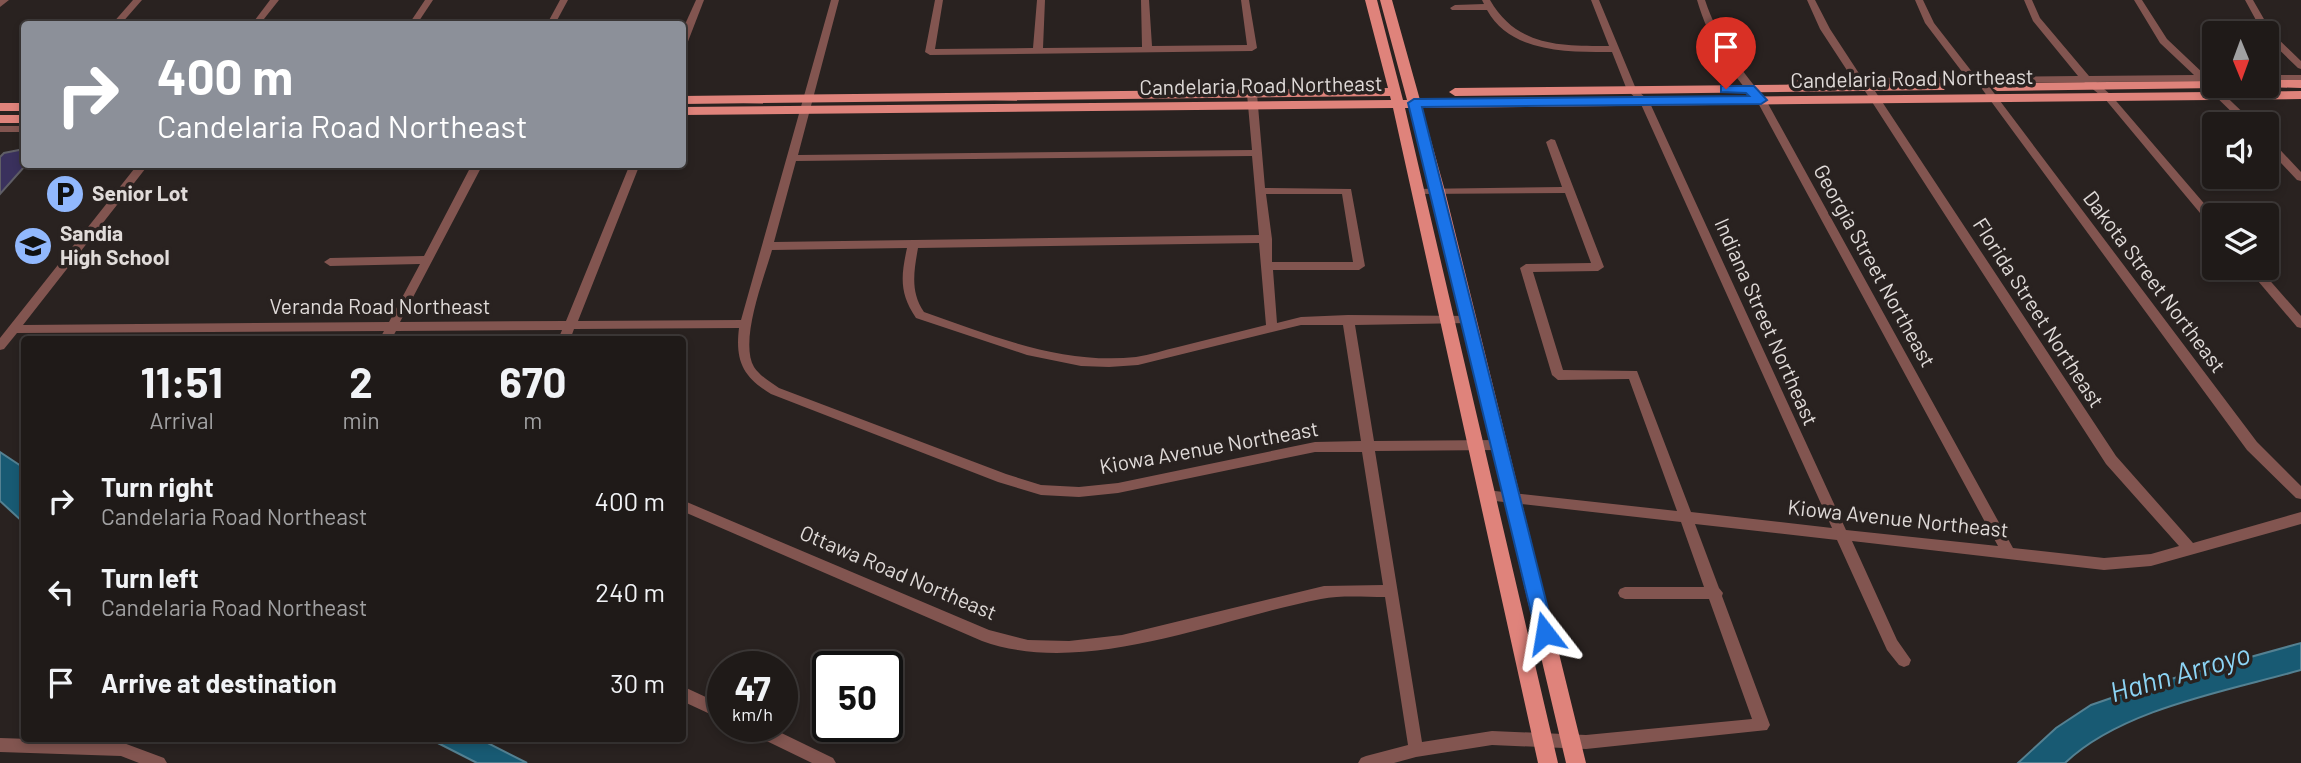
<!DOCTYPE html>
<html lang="en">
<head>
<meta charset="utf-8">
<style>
	body { margin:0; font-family:Barlow,sans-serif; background:#272321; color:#f1f3f6; height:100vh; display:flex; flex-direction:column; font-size:26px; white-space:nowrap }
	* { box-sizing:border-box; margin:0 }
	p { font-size:23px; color:#a1a1a2 }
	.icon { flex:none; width:38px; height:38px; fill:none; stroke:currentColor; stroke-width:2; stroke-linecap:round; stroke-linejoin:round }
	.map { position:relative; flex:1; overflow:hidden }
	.sheet { position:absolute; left:21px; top:336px; width:665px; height:406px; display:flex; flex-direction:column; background:#1f1a18; border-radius:7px; box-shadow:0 4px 10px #0003,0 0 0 2px #3c3837 }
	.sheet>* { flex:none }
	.top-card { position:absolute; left:21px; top:21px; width:665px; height:147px; border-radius:7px; box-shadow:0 4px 10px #0003,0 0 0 2px #3c3837; background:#8c9099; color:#fff; overflow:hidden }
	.needle { width:46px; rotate:179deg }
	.tools { position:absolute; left:2202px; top:21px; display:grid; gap:14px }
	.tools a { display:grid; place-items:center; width:77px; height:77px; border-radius:7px; background:#1f1a18; box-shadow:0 4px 10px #0003,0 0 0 2px #3c3837; font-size:35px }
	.speed { position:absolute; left:707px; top:651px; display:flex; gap:14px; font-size:35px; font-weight:700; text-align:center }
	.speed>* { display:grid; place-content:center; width:91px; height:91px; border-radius:50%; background:#1f1a18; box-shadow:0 4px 10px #0003,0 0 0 2px #3c3837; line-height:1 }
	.speed small { font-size:18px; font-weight:400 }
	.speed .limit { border:4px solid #111; border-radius:10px; background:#fff; color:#111 }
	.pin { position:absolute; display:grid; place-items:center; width:60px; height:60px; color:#fff; margin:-72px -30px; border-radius:50% 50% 50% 0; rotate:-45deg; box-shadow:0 0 7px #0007 }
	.pin .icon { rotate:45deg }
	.me { position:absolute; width:77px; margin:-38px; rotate:346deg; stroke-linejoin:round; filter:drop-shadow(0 0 5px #0008) }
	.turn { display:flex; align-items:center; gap:24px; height:147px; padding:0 21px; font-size:32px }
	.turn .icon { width:91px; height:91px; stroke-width:2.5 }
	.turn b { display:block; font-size:49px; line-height:60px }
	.eta { display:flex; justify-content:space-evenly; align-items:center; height:119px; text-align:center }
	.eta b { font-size:42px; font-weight:700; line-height:49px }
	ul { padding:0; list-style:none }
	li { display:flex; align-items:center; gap:21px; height:91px; padding:0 21px }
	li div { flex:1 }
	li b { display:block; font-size:26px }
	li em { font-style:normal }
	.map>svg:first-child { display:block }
	.water { fill:#185a73; stroke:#548192; stroke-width:2 }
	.building { fill:#3a315d; stroke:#5f5e66; stroke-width:2 }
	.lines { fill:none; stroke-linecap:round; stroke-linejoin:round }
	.minor { fill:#825550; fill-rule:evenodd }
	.major { fill:#df837b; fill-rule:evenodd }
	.route { fill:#1a73e8; stroke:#114b97; stroke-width:2 }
	.labels { text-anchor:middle; stroke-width:7; stroke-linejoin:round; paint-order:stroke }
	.street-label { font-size:21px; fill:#e0dbd9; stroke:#292220 }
	.poi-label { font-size:21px; font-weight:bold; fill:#e0dbd9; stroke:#292220; text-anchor:start }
	.near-water-label { font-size:28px; font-style:italic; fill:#8cd4f5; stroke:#292220 }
</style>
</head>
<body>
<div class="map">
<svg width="2301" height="763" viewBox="0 0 2301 763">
	<rect width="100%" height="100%" fill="#292220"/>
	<g class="water">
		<polygon points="0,452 24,468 24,523 0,501"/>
		<path d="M2301,643V670C2227,691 2121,709 2065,763H2018L2056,728L2091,705L2149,685Z"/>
		<polygon points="430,739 480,739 527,763 477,763"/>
	</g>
	<polygon class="building" points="24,149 24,167 0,194 0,157 4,153"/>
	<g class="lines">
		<g class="minor">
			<polygon points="0,0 9,0 0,7"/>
			<polygon points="133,0 142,0 121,24 112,24"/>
			<polygon points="270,0 279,0 260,24 252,24"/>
			<polygon points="425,0 433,0 417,24 409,24"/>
			<polygon points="560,0 568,0 555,24 547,24"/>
			<polygon points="696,0 704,0 687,44 682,47 682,31"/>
			<path d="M831,0H839L798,155L1252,150L1247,94L1252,91L1257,94L1265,188L1351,189L1365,266L1359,270H1273L1277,323L1301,317L1348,315L1473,316L1475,319L1473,322L1469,323L1355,325L1374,441L1499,440L1504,441L1505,445L1504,449L1499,450L1375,451L1422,742L1492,731L1586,735L1752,719L1709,599H1625L1620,597L1618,593L1620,589L1625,587H1704L1681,522L1486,500L1481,499L1479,495L1481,491L1486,490L1677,511L1629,379L1558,380L1552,375L1520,268L1526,264L1591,263L1565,193L1419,194L1415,193L1414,191L1415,189L1562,187L1546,142L1551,139L1555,140L1604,267L1598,271L1533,272L1563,370L1637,371L1691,512L1832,528L1640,102L1627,90L1612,52C1569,52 1510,53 1487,10H1452L1450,8L1455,5L1484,4L1482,0H1490C1517,47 1561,46 1609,46L1591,0H1599L1636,89L1649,101L1846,530L1998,546L1757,101C1729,72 1708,38 1697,0H1705C1718,39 1740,69 1766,100L2013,548L2104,558L2151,554L2179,546L2106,464L1863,88L1865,86L1868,85L1873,88L2116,456L2193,543L2301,512V524L2151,566L2104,570L1852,541L1897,640L1911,660L1909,665L1904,667L1899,665L1887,650L1837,540L1695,524L1719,588L1723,593L1722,596L1770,725L1767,730L1586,749L1492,745L1416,757L1394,763H1358L1361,758L1366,756L1408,745L1385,597C1364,597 1341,595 1321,599C1217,619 1085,678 982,641L682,511V500L989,630L1028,640L1069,641L1122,635L1324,586L1383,585L1362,452H1315L1118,493L1079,497L1041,495L998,482L771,394C743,377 735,361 739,328L574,329L570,340H558L562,330L396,331L391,340H379L384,331L17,333L4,349L0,350V338L138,164H149L23,325L389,322L420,264L330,266L324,262L330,258L424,256L470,168L386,169L382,168V164H483L400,322L566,321L630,164H640L578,321L741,320ZM1252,156L1259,235L774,242L796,161ZM1266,194H1342L1353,262H1272V239ZM1259,243L1266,325C1237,332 1207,340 1178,347C1164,350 1150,355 1136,357C1063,365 992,336 924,312C910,292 914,271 918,248ZM907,248C901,276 899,293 916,318L1027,355L1081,366L1109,367L1138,365L1301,325H1343L1361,441L1315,442L1118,483L1079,487L1041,485L1006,474L779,388C770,382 760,376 754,367C739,341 764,278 772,250Z"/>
			<polygon points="935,0 943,0 935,49 1033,48 1037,0 1045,0 1043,48 1142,47 1141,0 1149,0 1152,46 1247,45 1241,0 1249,0 1257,48 1252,51 930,55 925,52"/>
			<polygon points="1807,0 1815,0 1830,29 1862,78 1966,77 1925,23 1915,0 1923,0 1934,23 1976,77 2078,76 2033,21 2024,0 2032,0 2040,18 2089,76 2194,75 2160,43 2134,0 2142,0 2167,39 2205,75 2214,75 2214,81 2096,82 2111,95 2214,215 2214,226 2210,225 2105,99 2084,82 1802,84 1791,90 1785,90 1785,86 1800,78 1852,78 1820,29"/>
			<polygon points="2245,0 2253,0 2272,33 2301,61 2301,69 2298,68 2266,37 2266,33 2263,33"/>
			<rect x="2266" y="75" width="35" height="6"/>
			<polygon points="2209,82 2212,83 2255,124 2244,124 2206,87 2204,85"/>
			<polygon points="1985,84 1988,85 2257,442 2301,486 2301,499 2296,498 2247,450 1982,89 1982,85"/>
			<rect x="0" y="126" width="24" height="6"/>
			<polygon points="2266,138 2270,139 2301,172 2301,181 2297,180 2266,147"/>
			<polygon points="2247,268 2259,268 2301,316 2301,328 2297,327"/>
			<polygon points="682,686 723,705 723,720 682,701"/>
			<polygon points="744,726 767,726 833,758 836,763 812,763 746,731"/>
			<polygon points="0,738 121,742 164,758 167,763 139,763 121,756 0,752"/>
		</g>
		<g class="major">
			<polygon points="1365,0 1377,0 1403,100 1407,100 1380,0 1392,0 1420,100 2301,91 2301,99 1422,108 1445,191 1586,763 1566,763 1431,191 1409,108 1405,108 1558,763 1538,763 1393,108 682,115 682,107 1391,100 1390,96 682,104 682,96 1388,88"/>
			<polygon points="2266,80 2301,80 2301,88 2262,87 2266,86"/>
			<polygon points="2214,81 2214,86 2220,86 2218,88 1997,91 1991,87 1997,83"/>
			<polygon points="1940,83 1946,87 1944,90 1455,96 1449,92 1455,88"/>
			<rect x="0" y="103" width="24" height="8"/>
			<rect x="0" y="115" width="24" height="8"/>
		</g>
	</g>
	<polygon class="route" points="1721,86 1754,86 1767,100 1761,104 1422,107 1554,633 1552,638 1545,641 1538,638 1536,633 1408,103 1414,99 1749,96 1746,93 1721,92"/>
	<defs>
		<symbol id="parking-disc" viewBox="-11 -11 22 22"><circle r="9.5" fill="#91b8fd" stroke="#292220"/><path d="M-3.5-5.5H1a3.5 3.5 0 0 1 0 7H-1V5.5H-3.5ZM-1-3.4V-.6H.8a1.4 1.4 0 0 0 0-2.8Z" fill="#111"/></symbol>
		<symbol id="school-disc" viewBox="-11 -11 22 22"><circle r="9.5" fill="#91b8fd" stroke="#292220"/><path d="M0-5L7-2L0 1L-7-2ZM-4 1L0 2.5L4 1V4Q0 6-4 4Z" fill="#111"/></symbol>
	</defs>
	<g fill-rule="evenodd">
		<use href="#parking-disc" x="43" y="172" width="44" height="44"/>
		<use href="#school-disc" x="11" y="224" width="44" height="44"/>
	</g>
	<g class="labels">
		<g class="street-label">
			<text transform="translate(1912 79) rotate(-1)" y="7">Candelaria Road Northeast</text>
			<text transform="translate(1261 86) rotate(-1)" y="7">Candelaria Road Northeast</text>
			<text transform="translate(1874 266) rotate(61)" y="7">Georgia Street Northeast</text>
			<text transform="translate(2154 282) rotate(53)" y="7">Dakota Street Northeast</text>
			<text x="380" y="314">Veranda Road Northeast</text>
			<text transform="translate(2038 313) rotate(57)" y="7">Florida Street Northeast</text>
			<text transform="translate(1766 322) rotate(66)" y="7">Indiana Street Northeast</text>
			<text transform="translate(1209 448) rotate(-10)" y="7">Kiowa Avenue Northeast</text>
			<text transform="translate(1898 519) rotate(6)" y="7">Kiowa Avenue Northeast</text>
			<text transform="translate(898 573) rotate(23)" y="7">Ottawa Road Northeast</text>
		</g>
		<g class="poi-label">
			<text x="92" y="201">Senior Lot</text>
			<text x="60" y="241">Sandia<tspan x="60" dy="24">High School</tspan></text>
		</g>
		<g class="near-water-label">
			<text transform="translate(2180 673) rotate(-16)" y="10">Hahn Arroyo</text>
		</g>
	</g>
</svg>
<div class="tools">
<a><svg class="needle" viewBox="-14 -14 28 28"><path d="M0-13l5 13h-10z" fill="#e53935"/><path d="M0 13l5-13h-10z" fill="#a1a1a2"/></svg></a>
<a><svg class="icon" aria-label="sound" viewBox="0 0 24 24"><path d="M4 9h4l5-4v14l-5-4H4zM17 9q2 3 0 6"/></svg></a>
<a><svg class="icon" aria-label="layers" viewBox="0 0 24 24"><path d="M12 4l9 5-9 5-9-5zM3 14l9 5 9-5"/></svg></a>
</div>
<div class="speed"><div>47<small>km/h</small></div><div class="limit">50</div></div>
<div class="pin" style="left:1726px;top:89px;background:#d93025"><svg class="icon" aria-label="arrive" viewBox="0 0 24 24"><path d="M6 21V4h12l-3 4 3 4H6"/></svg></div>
<svg class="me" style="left:1545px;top:633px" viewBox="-20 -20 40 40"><path d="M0-17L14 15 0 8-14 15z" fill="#1a73e8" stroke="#fff" stroke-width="4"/></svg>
<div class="top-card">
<div class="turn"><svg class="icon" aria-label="right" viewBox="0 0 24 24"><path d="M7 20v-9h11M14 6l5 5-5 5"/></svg><div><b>400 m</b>Candelaria Road Northeast</div></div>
</div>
<section class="sheet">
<div class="eta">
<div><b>11:51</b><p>Arrival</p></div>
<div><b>2</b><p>min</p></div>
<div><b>670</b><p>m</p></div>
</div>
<ul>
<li><svg class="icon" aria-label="right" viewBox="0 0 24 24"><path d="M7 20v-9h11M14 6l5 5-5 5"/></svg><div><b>Turn right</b><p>Candelaria Road Northeast</p></div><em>400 m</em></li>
<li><svg class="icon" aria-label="left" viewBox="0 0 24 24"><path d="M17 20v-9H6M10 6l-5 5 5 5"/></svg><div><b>Turn left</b><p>Candelaria Road Northeast</p></div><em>240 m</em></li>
<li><svg class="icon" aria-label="arrive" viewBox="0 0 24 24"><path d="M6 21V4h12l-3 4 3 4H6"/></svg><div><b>Arrive at destination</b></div><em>30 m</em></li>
</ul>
</section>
</div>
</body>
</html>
